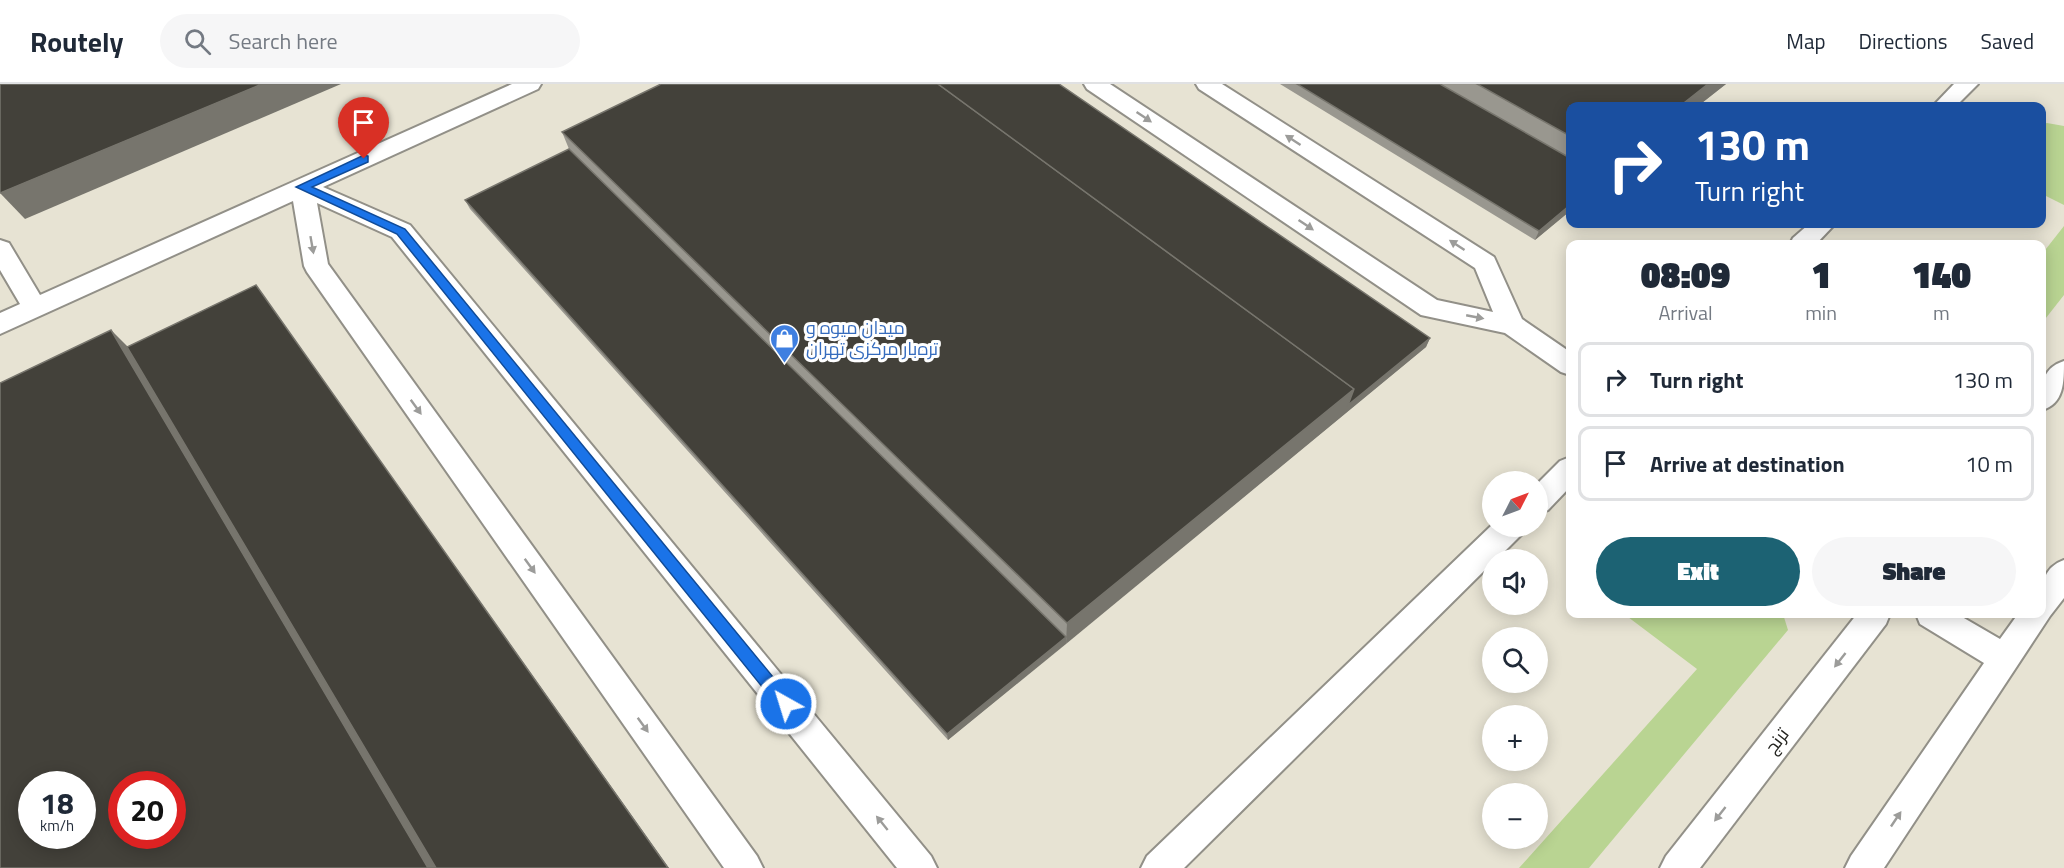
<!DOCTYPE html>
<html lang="en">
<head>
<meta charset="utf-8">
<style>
	body { margin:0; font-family:"Titillium Web",Cairo,sans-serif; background:#f6f6f7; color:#1f2937; height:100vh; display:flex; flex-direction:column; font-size:22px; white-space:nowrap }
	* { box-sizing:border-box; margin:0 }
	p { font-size:20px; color:#747a83 }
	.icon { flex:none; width:33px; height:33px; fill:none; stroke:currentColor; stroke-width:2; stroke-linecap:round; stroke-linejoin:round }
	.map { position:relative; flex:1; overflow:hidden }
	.sheet { position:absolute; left:1566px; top:156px; width:480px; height:378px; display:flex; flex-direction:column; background:#fff; border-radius:12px; box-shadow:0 3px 15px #0003 }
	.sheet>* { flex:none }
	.banner { position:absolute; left:1566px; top:18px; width:480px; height:126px; border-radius:12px; box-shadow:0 3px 15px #0003; background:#1a4fa0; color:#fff; overflow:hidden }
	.needle { width:39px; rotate:48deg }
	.tools { position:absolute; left:1482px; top:387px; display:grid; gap:12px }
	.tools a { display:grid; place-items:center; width:66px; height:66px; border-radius:50%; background:#fff; box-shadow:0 3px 15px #0003; font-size:30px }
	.speed { position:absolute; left:18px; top:687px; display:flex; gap:12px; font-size:30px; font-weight:700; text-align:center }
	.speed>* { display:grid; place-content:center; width:78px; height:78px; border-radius:50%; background:#fff; box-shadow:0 3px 15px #0003; line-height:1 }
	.speed small { font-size:15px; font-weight:400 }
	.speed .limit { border:9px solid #d22; background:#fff; color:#111 }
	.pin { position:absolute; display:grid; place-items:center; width:51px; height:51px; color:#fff; margin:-62px -26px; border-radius:50% 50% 50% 0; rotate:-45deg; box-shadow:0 0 6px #0007 }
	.pin .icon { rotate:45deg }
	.me { position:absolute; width:66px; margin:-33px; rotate:321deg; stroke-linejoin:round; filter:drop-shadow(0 0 4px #0008) }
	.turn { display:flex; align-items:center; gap:21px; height:126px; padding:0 30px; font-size:27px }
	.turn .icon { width:78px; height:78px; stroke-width:2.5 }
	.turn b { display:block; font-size:42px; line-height:51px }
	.eta { display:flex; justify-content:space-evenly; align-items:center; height:102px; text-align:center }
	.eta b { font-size:36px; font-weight:800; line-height:42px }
	.button { display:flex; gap:12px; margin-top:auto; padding:12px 30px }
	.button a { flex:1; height:69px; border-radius:36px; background:#1c6273; color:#fff; font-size:24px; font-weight:800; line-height:69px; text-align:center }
	.button a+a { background:#f6f6f7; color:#1f2937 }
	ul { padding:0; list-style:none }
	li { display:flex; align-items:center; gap:18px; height:75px; margin:0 12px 9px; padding:0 18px; border:3px solid #e0e1e3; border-radius:12px }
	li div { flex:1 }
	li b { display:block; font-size:22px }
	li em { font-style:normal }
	header { display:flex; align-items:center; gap:36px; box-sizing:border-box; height:84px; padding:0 30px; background:#fff; border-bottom:2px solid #e0e1e3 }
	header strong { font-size:28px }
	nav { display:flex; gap:33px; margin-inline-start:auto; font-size:21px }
	.search { width:420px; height:54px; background:#f6f6f7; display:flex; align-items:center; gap:15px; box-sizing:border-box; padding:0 21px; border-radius:33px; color:#747a83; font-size:22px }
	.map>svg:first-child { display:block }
	.built { fill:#e7e3d3; fill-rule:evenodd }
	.green { fill:#b9d492 }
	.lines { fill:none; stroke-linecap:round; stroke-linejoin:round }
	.lane-casing { stroke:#929088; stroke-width:4 }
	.lane { fill:#fff; fill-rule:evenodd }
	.wall { fill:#99978f }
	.shaded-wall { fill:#77756d }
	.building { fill:#43413a; stroke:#77756d; stroke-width:1.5; fill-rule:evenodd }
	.oneway { fill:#9c9c9a }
	.route { fill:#1a73e8; stroke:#114b97; stroke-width:1.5 }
	.labels { text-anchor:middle; stroke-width:6; stroke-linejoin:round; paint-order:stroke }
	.shop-label { font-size:18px; fill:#366cbe; stroke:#fff; text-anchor:start }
	.street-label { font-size:18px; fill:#23231f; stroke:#fff }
</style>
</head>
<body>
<header>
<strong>Routely</strong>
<div class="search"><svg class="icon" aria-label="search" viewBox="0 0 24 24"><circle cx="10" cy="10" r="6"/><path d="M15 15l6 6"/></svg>Search here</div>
<nav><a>Map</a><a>Directions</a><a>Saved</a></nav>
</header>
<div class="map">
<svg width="2064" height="784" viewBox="0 0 2064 784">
	<rect width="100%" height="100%" fill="#efede4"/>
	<path class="built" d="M0,0H2064V784H0ZM1570,22H2042V140H1570ZM1570,160H2042V530H1570ZM1492,398H1538V442H1492ZM1492,476H1538V520H1492ZM1492,554H1538V598H1492ZM1492,632H1538V676H1492ZM32,700H82V752H32ZM122,700H172V752H122ZM1492,710H1538V754H1492Z"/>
	<g class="green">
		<polygon points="2047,39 2064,42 2064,121 2042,110 2042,40"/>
		<polygon points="2064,142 2064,211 2042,239 2042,170"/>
		<polygon points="1624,530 1783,530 1788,546 1589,784 1519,784 1697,585"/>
	</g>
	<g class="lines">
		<defs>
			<g id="lane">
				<polygon points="512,0 541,0 538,5 323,103 410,141 931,772 937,784 897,784 392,153 317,119 328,180 757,772 763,784 724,784 307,188 304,182 293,117 0,250 0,229 20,220 0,186 0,156 9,159 40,211"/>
				<polygon points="1084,0 1110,0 1437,216 1493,228 1475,184 1199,5 1196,0 1222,0 1494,173 1522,235 1570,268 1570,291 1561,288 1505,249 1421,231 1087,5"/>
				<polygon points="1954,0 1978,0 1956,22 1933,22"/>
				<polygon points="1809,140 1835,140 1816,160 1790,160 1793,154"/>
				<path d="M2064,277C2064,298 2064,320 2042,326C2042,305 2039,285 2064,277Z"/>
				<polygon points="1570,373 1570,403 1548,426 1538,429 1538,399 1560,377"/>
				<polygon points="1492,441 1525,442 1521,451 1496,476 1492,476 1492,479 1184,784 1141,784 1147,772"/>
				<path d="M2064,476V514L2050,532L1884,784H1845L1851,772L1984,579L1920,540L1916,530H1957L2000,555L2018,530H2042C2042,507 2039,485 2064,476Z"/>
				<polygon points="1857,530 1890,530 1886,540 1700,784 1660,784 1666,772"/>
			</g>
		</defs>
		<use href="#lane" class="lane-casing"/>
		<use href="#lane" class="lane"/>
	</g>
	<g class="wall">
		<polygon points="1280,0 1726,0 1698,22 1570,22 1570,127 1535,156"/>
		<polygon points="562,48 1430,254 1426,263 948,656 470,125 465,116 569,65"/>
	</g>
	<g class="shaded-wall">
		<polygon points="262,0 341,0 25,135 0,109"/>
		<polygon points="1708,0 1726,0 1698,22 1680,22"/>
		<polygon points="1570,121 1570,127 1535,156 1539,147"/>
		<polygon points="256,201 262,210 669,784 668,784"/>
		<polygon points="111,246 136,271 441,784 428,784"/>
		<polygon points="1430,254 1426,263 1066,560 1067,539 1354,305"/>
		<polygon points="1066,553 1066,560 948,656 947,650"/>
	</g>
	<g class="building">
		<polygon points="0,0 262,0 0,109"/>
		<polygon points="661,0 938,0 1354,305 1067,539 562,48"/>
		<polygon points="938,0 1059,0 1430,254 1348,321 1354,305"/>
		<polygon points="1297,0 1440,0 1570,74 1570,121 1539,147"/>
		<polygon points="1477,0 1708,0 1680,22 1570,22 1570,52"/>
		<polygon points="569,65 1066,553 947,650 465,116"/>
		<polygon points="256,201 668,784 436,784 127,263"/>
		<path d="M111,246L428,784H0V299ZM32,700H82V752H32ZM122,700H172V752H122Z"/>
	</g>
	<defs><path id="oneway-solid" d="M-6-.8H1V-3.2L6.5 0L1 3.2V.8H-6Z" transform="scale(1.5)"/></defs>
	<g class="oneway">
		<use href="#oneway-solid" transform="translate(1144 33) rotate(34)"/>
		<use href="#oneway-solid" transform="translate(1293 56) rotate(-147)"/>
		<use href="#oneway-solid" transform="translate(1306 141) rotate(34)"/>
		<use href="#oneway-solid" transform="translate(312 161) rotate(80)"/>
		<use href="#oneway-solid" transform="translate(1457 161) rotate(-147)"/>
		<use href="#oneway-solid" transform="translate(1475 233) rotate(11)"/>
		<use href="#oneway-solid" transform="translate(416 323) rotate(54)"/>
		<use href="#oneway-solid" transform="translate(530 482) rotate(54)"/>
		<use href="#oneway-solid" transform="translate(1840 576) rotate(128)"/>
		<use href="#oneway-solid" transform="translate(643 641) rotate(54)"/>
		<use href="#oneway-solid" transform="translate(1720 730) rotate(128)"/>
		<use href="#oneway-solid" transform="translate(1896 735) rotate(-56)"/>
		<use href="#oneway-solid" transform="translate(882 739) rotate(-129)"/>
	</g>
	<polygon class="route" points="364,71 368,72 368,78 312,103 405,145 791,615 794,620 791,625 786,627 780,625 397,150 296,103"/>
	<defs>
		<symbol id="shop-pin" viewBox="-11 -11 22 30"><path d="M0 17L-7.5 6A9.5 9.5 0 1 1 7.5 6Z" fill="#3f7fe0" stroke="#fff"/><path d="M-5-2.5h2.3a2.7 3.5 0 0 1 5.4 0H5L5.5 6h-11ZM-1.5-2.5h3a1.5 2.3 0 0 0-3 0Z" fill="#fff"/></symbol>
	</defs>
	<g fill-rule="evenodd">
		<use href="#shop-pin" x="768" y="238" width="33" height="45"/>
	</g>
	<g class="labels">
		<g class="shop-label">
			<text x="806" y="250">میدان میوه و<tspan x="806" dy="21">تره‌بار مرکزی تهران</tspan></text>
		</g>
		<g class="street-label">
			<text transform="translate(1777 657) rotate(-52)" y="6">ترنج</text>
		</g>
	</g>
</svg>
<div class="tools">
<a><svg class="needle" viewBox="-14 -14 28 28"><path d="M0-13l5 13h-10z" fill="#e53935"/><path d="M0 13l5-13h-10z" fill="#747a83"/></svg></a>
<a><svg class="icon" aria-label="sound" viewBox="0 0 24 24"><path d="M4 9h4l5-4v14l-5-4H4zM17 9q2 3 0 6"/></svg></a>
<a><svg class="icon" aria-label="search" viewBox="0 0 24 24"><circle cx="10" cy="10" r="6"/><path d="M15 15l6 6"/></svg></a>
<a>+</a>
<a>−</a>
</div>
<div class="speed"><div>18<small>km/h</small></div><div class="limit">20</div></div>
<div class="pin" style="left:364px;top:75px;background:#d93025"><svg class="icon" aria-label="arrive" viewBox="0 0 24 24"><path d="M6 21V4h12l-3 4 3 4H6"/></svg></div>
<svg class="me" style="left:786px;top:620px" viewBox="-20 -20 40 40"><circle r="17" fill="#1a73e8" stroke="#fff" stroke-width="3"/><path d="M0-11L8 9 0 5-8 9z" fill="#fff"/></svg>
<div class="banner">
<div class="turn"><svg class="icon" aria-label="right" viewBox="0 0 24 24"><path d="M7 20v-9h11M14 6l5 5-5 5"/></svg><div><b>130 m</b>Turn right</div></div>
</div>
<section class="sheet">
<div class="eta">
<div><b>08:09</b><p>Arrival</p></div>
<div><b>1</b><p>min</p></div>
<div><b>140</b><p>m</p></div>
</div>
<ul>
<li><svg class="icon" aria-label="right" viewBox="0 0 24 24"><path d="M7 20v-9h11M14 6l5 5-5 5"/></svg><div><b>Turn right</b></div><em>130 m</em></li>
<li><svg class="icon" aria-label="arrive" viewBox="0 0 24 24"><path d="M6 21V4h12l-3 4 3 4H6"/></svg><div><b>Arrive at destination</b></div><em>10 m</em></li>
</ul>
<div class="button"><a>Exit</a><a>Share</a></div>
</section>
</div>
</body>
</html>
